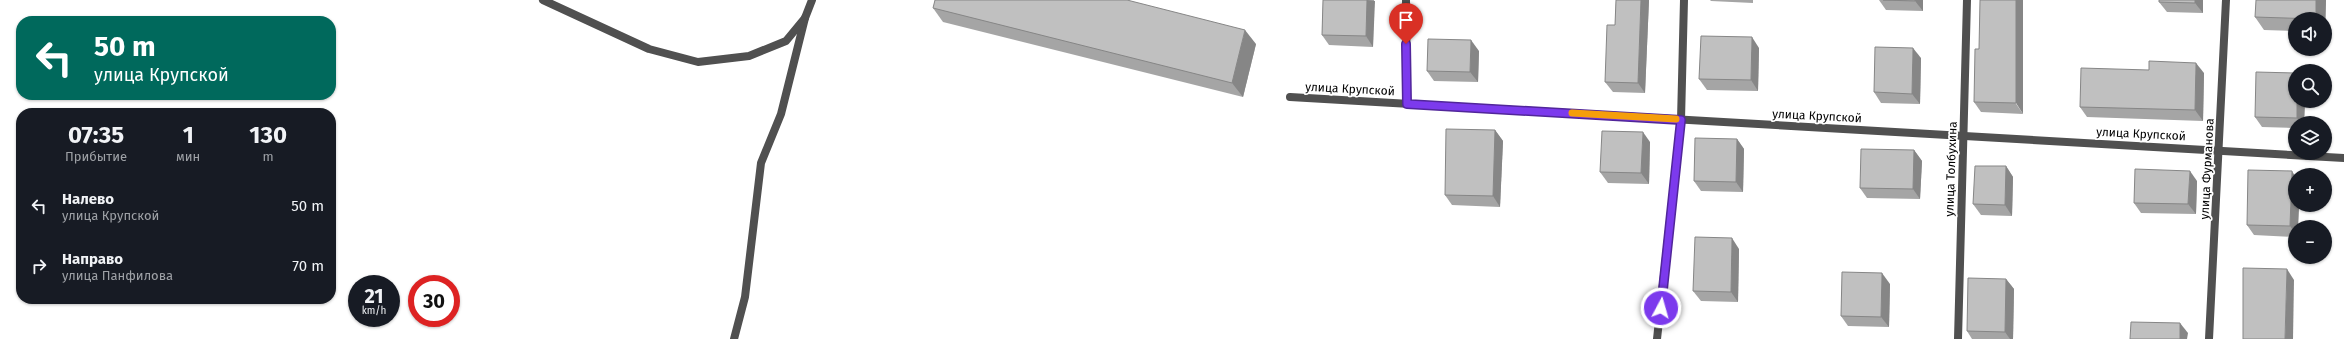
<!DOCTYPE html>
<html lang="ru">
<head>
<meta charset="utf-8">
<style>
	body { margin:0; font-family:"Fira Sans",sans-serif; background:#20242c; color:#f1f3f6; height:100vh; display:flex; flex-direction:column; font-size:15px; white-space:nowrap }
	* { box-sizing:border-box; margin:0 }
	p { font-size:13px; color:#9ea1a6 }
	.icon { flex:none; width:22px; height:22px; fill:none; stroke:currentColor; stroke-width:2; stroke-linecap:round; stroke-linejoin:round }
	.map { position:relative; flex:1; overflow:hidden }
	.panel { position:absolute; left:16px; top:108px; width:320px; height:196px; display:flex; flex-direction:column; background:#171b24; border-radius:16px; box-shadow:0 1px 3px #0004 }
	.panel>* { flex:none }
	.top-card { position:absolute; left:16px; top:16px; width:320px; height:84px; border-radius:16px; box-shadow:0 1px 3px #0004; background:#00695c; color:#fff; overflow:hidden }
	.buttons { position:absolute; left:2288px; top:12px; display:grid; gap:8px }
	.buttons a { display:grid; place-items:center; width:44px; height:44px; border-radius:50%; background:#171b24; box-shadow:0 1px 3px #0004; font-size:20px }
	.speed { position:absolute; left:348px; top:275px; display:flex; gap:8px; font-size:20px; font-weight:700; text-align:center }
	.speed>* { display:grid; place-content:center; width:52px; height:52px; border-radius:50%; background:#171b24; box-shadow:0 1px 3px #0004; line-height:1 }
	.speed small { font-size:10px; font-weight:400 }
	.speed .limit { border:6px solid #d22; background:#fff; color:#111 }
	.pin { position:absolute; display:grid; place-items:center; width:34px; height:34px; color:#fff; margin:-41px -17px; border-radius:50% 50% 50% 0; rotate:-45deg; box-shadow:0 0 4px #0007 }
	.pin .icon { rotate:45deg }
	.me { position:absolute; width:44px; margin:-22px; rotate:6deg; stroke-linejoin:round; filter:drop-shadow(0 0 3px #0008) }
	.turn { display:flex; align-items:center; gap:14px; height:84px; padding:0 12px; font-size:18px }
	.turn .icon { width:52px; height:52px; stroke-width:2.5 }
	.turn b { display:block; font-size:28px; line-height:34px }
	.eta { display:flex; justify-content:space-evenly; align-items:center; height:68px; text-align:center }
	.eta b { font-size:24px; font-weight:700; line-height:28px }
	ul { padding:0; list-style:none }
	li { display:flex; align-items:center; gap:12px; height:60px; padding:0 12px }
	li div { flex:1 }
	li b { display:block; font-size:15px }
	li em { font-style:normal }
	.map>svg:first-child { display:block }
	.lines { fill:none; stroke-linecap:round; stroke-linejoin:round }
	.minor { stroke:#505050; stroke-width:8 }
	.tertiary { stroke:#505050; stroke-width:8 }
	.wall { fill:#a5a5a5 }
	.shaded-wall { fill:#868686 }
	.building { fill:#c0c0c0; stroke:#868686 }
	.route-casing { stroke:#51269a; stroke-width:10 }
	.route { stroke:#7c3aed; stroke-width:7 }
	.slow { stroke:#f59e0b; stroke-width:7 }
	.labels { text-anchor:middle; stroke-width:3.5; stroke-linejoin:round; paint-order:stroke }
	.street-label { font-size:12px; fill:#000; stroke:#fff }
</style>
</head>
<body>
<div class="map">
<svg width="2344" height="339" viewBox="0 0 2344 339">
	<rect width="100%" height="100%" fill="#fff"/>
	<g class="lines">
		<g class="minor">
			<polyline points="1406,0 1407,104"/>
			<polyline points="1290,97 2344,158"/>
			<polyline points="734,339 745,297 761,163 781,114 805,18"/>
			<polyline points="1657,339 1681,120 1684,0"/>
			<polyline points="1958,339 1967,0"/>
			<polyline points="2209,339 2226,0"/>
		</g>
		<polyline class="tertiary" points="543,0 649,49 698,62 749,56 786,41 805,18 812,0"/>
	</g>
	<g class="wall">
		<polygon points="1323,0 1374,0 1373,47 1329,45 1322,35"/>
		<polygon points="1616,0 1649,0 1645,93 1613,92 1605,82 1615,25"/>
		<polygon points="1710,0 1753,0 1753,3 1711,1"/>
		<polygon points="1879,0 1923,0 1923,11 1886,10"/>
		<polygon points="2203,0 2203,13 2167,12 2159,2"/>
		<polygon points="2326,0 2325,32 2325,19 2295,19 2295,31 2264,30 2255,17"/>
		<polygon points="933,8 1256,44 1243,97 943,22"/>
		<polygon points="1759,48 1758,91 1707,90 1699,79"/>
		<polygon points="1979,49 2023,114 1981,112 1974,102"/>
		<polygon points="1479,51 1478,82 1434,81 1427,71"/>
		<polygon points="1921,58 1920,104 1881,103 1874,92"/>
		<polygon points="2204,73 2203,121 2087,117 2080,107"/>
		<polygon points="2295,101 2305,101 2304,123 2295,123 2295,128 2262,127 2255,117"/>
		<polygon points="1495,130 1503,141 1500,207 1452,205 1445,195"/>
		<polygon points="1737,139 1744,149 1743,192 1701,191 1694,181"/>
		<polygon points="1650,142 1649,184 1608,183 1600,172"/>
		<polygon points="1914,150 1922,161 1920,199 1867,198 1860,188"/>
		<polygon points="2006,166 2013,177 2012,216 1981,215 1973,204"/>
		<polygon points="2197,181 2196,214 2141,213 2134,203"/>
		<polygon points="2295,205 2299,205 2298,227 2295,227 2295,237 2254,235 2247,225"/>
		<polygon points="1739,249 1738,302 1701,301 1693,291"/>
		<polygon points="2006,279 2014,289 2013,339 1972,339 1967,331"/>
		<polygon points="1890,284 1889,327 1848,326 1841,316"/>
	</g>
	<g class="shaded-wall">
		<polygon points="1367,0 1375,1 1373,47 1366,36"/>
		<polygon points="1641,0 1649,0 1645,93 1638,83"/>
		<polygon points="1915,0 1923,0 1923,11 1915,1"/>
		<polygon points="2016,0 2023,0 2023,114 2016,103"/>
		<polygon points="2195,0 2203,0 2203,13 2195,3"/>
		<polygon points="2316,0 2326,0 2325,32 2325,19 2316,19"/>
		<polygon points="1245,30 1256,44 1243,97 1232,83"/>
		<polygon points="1752,37 1759,48 1758,91 1751,80"/>
		<polygon points="1471,40 1479,51 1478,82 1470,72"/>
		<polygon points="1913,48 1921,58 1920,104 1912,94"/>
		<polygon points="2196,63 2204,73 2203,121 2195,110"/>
		<polygon points="2297,101 2305,101 2304,123 2300,123 2297,118"/>
		<polygon points="1495,130 1503,141 1500,207 1493,196"/>
		<polygon points="1643,132 1650,142 1649,184 1641,173"/>
		<polygon points="1737,139 1744,149 1743,192 1736,182"/>
		<polygon points="1914,150 1922,161 1920,199 1913,189"/>
		<polygon points="2006,166 2013,177 2012,216 2005,205"/>
		<polygon points="2190,171 2197,181 2196,214 2188,204"/>
		<polygon points="2292,171 2295,176 2295,205 2299,205 2298,227 2295,227 2295,233 2290,226"/>
		<polygon points="1732,238 1739,249 1738,302 1731,292"/>
		<polygon points="2287,269 2294,280 2293,339 2285,339"/>
		<polygon points="1882,273 1890,284 1889,327 1881,317"/>
		<polygon points="2006,279 2014,289 2013,339 2010,339 2005,332"/>
		<polygon points="2180,323 2188,333 2187,339 2180,339"/>
	</g>
	<g class="building">
		<polygon points="935,0 1127,0 1245,30 1232,83 933,8"/>
		<polygon points="1323,0 1367,0 1366,36 1322,35"/>
		<polygon points="1616,0 1641,0 1638,83 1605,82 1607,25 1615,25"/>
		<polygon points="1883,0 1915,0 1915,1"/>
		<polygon points="1980,0 2016,0 2016,103 1974,102 1975,49 1979,49"/>
		<polygon points="2159,0 2195,0 2195,3 2159,2"/>
		<polygon points="2256,0 2316,0 2316,19 2255,17"/>
		<polygon points="1701,36 1752,37 1751,80 1699,79"/>
		<polygon points="1428,39 1471,40 1470,72 1427,71"/>
		<polygon points="1875,47 1913,48 1912,94 1874,92"/>
		<polygon points="2149,61 2196,63 2195,110 2080,107 2081,68 2149,70"/>
		<polygon points="2256,72 2295,73 2295,101 2297,101 2297,118 2255,117"/>
		<polygon points="1446,129 1495,130 1493,196 1445,195"/>
		<polygon points="1602,131 1643,132 1641,173 1600,172"/>
		<polygon points="1695,138 1737,139 1736,182 1694,181"/>
		<polygon points="1861,149 1914,150 1913,189 1860,188"/>
		<polygon points="1975,166 2006,166 2005,205 1973,204"/>
		<polygon points="2135,169 2190,171 2188,204 2134,203"/>
		<polygon points="2248,170 2292,171 2290,226 2247,225"/>
		<polygon points="1695,237 1732,238 1731,292 1693,291"/>
		<polygon points="2243,268 2287,269 2285,339 2243,339"/>
		<polygon points="1842,272 1882,273 1881,317 1841,316"/>
		<polygon points="1968,278 2006,279 2005,332 1967,331"/>
		<polygon points="2131,322 2180,323 2180,339 2130,339"/>
	</g>
	<g class="lines">
		<defs>
			<polyline id="route" points="1406,44 1407,104 1681,120 1661,308"/>
		</defs>
		<use href="#route" class="route-casing"/>
		<use href="#route" class="route"/>
		<polyline class="slow" points="1572,113 1676,119"/>
	</g>
	<g class="labels">
		<g class="street-label">
			<text transform="translate(1350 89) rotate(3)" y="4">улица Крупской</text>
			<text transform="translate(1817 116) rotate(3)" y="4">улица Крупской</text>
			<text transform="translate(2141 134) rotate(3)" y="4">улица Крупской</text>
			<text transform="translate(1951 169) rotate(-88)" y="4">улица Толбухина</text>
			<text transform="translate(2207 169) rotate(-87)" y="4">улица Фурманова</text>
		</g>
	</g>
</svg>
<div class="buttons">
<a><svg class="icon" aria-label="sound" viewBox="0 0 24 24"><path d="M4 9h4l5-4v14l-5-4H4zM17 9q2 3 0 6"/></svg></a>
<a><svg class="icon" aria-label="search" viewBox="0 0 24 24"><circle cx="10" cy="10" r="6"/><path d="M15 15l6 6"/></svg></a>
<a><svg class="icon" aria-label="layers" viewBox="0 0 24 24"><path d="M12 4l9 5-9 5-9-5zM3 14l9 5 9-5"/></svg></a>
<a>+</a>
<a>−</a>
</div>
<div class="speed"><div>21<small>km/h</small></div><div class="limit">30</div></div>
<div class="pin" style="left:1406px;top:44px;background:#d93025"><svg class="icon" aria-label="arrive" viewBox="0 0 24 24"><path d="M6 21V4h12l-3 4 3 4H6"/></svg></div>
<svg class="me" style="left:1661px;top:308px" viewBox="-20 -20 40 40"><circle r="17" fill="#7c3aed" stroke="#fff" stroke-width="3"/><path d="M0-11L8 9 0 5-8 9z" fill="#fff"/></svg>
<div class="top-card">
<div class="turn"><svg class="icon" aria-label="left" viewBox="0 0 24 24"><path d="M17 20v-9H6M10 6l-5 5 5 5"/></svg><div><b>50 m</b>улица Крупской</div></div>
</div>
<section class="panel">
<div class="eta">
<div><b>07:35</b><p>Прибытие</p></div>
<div><b>1</b><p>мин</p></div>
<div><b>130</b><p>m</p></div>
</div>
<ul>
<li><svg class="icon" aria-label="left" viewBox="0 0 24 24"><path d="M17 20v-9H6M10 6l-5 5 5 5"/></svg><div><b>Налево</b><p>улица Крупской</p></div><em>50 m</em></li>
<li><svg class="icon" aria-label="right" viewBox="0 0 24 24"><path d="M7 20v-9h11M14 6l5 5-5 5"/></svg><div><b>Направо</b><p>улица Панфилова</p></div><em>70 m</em></li>
</ul>
</section>
</div>
</body>
</html>
